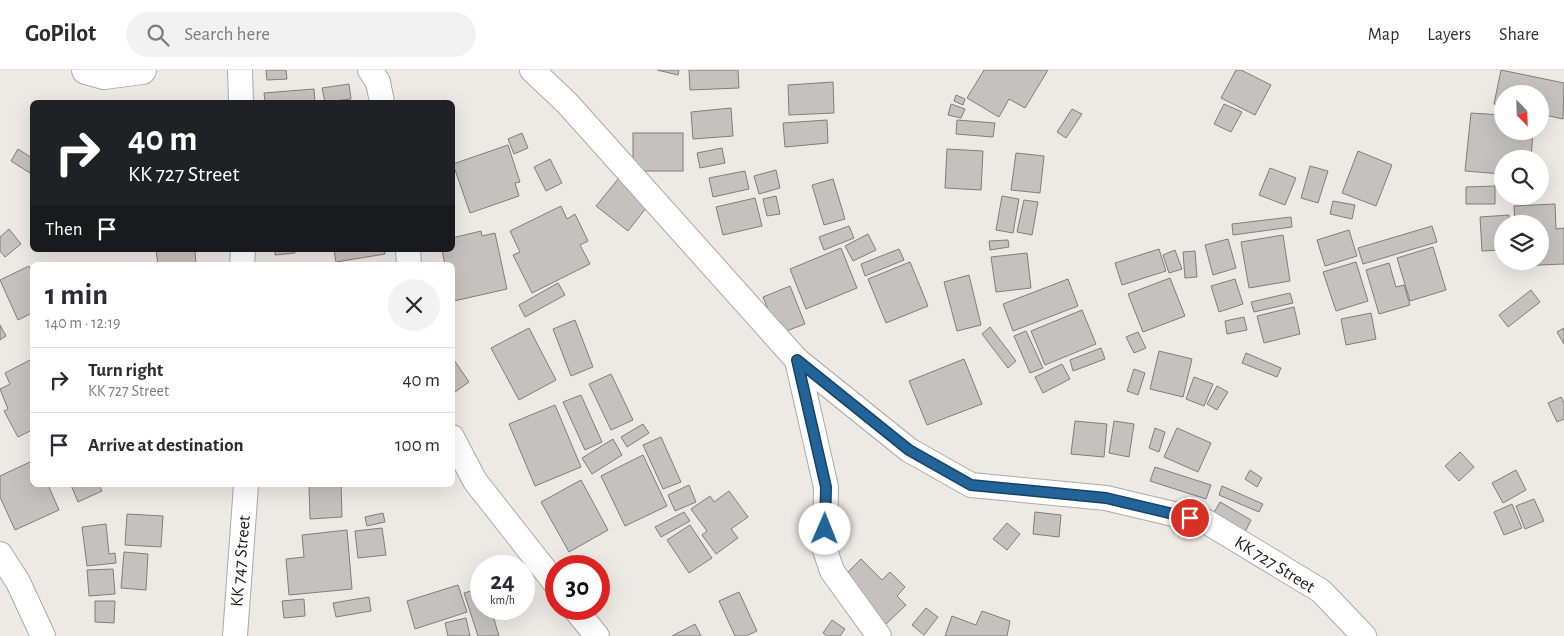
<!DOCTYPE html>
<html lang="en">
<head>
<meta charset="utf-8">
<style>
	body { margin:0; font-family:"Alegreya Sans",sans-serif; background:#f2f2f3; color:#2b2b33; height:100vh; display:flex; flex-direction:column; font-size:19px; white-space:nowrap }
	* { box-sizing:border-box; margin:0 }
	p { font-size:16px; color:#7c7c81 }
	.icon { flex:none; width:28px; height:28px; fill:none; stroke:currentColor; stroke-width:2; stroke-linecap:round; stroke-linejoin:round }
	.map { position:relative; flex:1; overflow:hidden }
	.side { position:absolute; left:30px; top:192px; width:425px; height:225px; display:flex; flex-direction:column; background:#fff; border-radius:8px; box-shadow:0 5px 20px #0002 }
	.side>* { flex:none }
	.top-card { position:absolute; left:30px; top:30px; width:425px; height:152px; border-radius:8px; box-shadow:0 5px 20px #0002; background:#202124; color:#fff; overflow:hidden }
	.needle { width:32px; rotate:157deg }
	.buttons { position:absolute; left:1494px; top:15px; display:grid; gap:10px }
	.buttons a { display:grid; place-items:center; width:55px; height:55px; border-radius:50%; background:#fff; box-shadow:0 5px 20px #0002; font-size:25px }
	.speed { position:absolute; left:470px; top:485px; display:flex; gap:10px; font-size:25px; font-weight:700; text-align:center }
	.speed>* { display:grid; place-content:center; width:65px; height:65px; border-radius:50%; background:#fff; box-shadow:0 5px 20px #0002; line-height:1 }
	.speed small { font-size:12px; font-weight:400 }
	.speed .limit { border:8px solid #d22; background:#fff; color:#111 }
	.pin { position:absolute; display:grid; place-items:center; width:42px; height:42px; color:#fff; margin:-21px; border:2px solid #fff; border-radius:50%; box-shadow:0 1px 5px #0007 }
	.me { position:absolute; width:55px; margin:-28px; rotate:1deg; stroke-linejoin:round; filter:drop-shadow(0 0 4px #0008) }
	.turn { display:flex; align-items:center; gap:18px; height:105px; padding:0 15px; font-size:22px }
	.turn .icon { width:65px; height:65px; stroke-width:2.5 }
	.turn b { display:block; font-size:35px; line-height:42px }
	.then { display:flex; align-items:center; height:48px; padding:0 15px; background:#0003; gap:10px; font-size:19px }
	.round { display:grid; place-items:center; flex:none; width:52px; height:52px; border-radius:26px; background:#f2f2f3 }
	.headline { display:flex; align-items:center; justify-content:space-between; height:85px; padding:0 15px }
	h1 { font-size:30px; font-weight:600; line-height:38px }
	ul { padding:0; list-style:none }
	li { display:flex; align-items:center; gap:15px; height:65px; padding:0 15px; border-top:1px solid #e1e1e2 }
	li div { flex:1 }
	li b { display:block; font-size:19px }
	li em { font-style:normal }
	header { display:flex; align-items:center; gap:30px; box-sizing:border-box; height:70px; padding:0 25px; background:#fff; border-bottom:1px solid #e1e1e2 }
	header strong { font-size:24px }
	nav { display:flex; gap:28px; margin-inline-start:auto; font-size:18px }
	.search { width:350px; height:45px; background:#f2f2f3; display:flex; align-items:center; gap:12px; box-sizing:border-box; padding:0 18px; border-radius:28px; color:#7c7c81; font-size:19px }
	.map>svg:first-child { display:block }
	.building { fill:#c5c1be; stroke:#817d7a }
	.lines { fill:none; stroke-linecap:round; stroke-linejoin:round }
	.minor-casing { stroke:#ada9a6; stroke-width:26 }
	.tertiary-casing { stroke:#ada9a6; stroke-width:30 }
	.minor { stroke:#fff; stroke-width:24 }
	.tertiary { stroke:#fff; stroke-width:28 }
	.route-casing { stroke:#164163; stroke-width:12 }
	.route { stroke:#226499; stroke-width:9 }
	.labels { text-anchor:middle; stroke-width:4; stroke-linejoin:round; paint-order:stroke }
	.street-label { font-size:18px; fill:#1b1918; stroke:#fff }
</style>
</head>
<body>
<header>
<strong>GoPilot</strong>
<div class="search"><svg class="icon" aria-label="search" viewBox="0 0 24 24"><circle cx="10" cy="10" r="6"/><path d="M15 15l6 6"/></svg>Search here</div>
<nav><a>Map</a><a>Layers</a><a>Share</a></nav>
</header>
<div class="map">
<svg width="1564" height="566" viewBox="0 0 1564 566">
	<rect width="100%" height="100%" fill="#ede9e5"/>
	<g class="building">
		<polygon points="266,0 286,0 287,9 267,10"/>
		<polygon points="657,0 679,0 678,5"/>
		<polygon points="689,0 738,0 739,18 690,20"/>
		<polygon points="984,0 1048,0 1025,38 1009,29 999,47 967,28"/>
		<polygon points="1236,0 1241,0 1271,15 1255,45 1221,28"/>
		<polygon points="1501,0 1564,13 1563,49 1540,44 1540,24 1502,24 1502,36 1494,34"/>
		<polygon points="833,12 834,43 789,45 788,15"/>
		<polygon points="349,14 351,29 325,32 322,18"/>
		<polygon points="314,19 315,32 265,32 264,23"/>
		<polygon points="956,25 965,29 963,35 954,31"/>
		<polygon points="951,34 965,39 961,48 948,45"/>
		<polygon points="1224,34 1242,42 1231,62 1214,54"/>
		<polygon points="731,38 733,66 693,69 691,42"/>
		<polygon points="1072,39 1082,44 1066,68 1057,62"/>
		<polygon points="1471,43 1502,45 1502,61 1533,61 1531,89 1502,89 1502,104 1465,101"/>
		<polygon points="827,50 828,73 785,77 783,53"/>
		<polygon points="957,50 995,53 993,67 956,64"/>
		<polygon points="522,63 528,78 514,84 508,69"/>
		<rect x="633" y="63" width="50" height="38"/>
		<polygon points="508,75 520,112 515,113 519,126 470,143 453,94"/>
		<polygon points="722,78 725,93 700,98 697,83"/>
		<polygon points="18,79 32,88 30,103 11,91"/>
		<polygon points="947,79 983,81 981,120 945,118"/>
		<polygon points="1358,81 1392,95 1376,136 1342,123"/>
		<polygon points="1016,83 1044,86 1040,123 1011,120"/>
		<polygon points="550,89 562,113 546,121 534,97"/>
		<polygon points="1310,96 1328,101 1318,133 1301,128"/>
		<polygon points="1270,98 1296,108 1285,135 1259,125"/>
		<polygon points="776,100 780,118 759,124 754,106"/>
		<polygon points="745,101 749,119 713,127 709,108"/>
		<polygon points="619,108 650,133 628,161 596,136"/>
		<polygon points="833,109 845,149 824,155 812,115"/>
		<polygon points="1495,116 1495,134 1466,134 1466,117"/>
		<polygon points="776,126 780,144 767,146 763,129"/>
		<polygon points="1002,126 1019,129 1013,163 996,160"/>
		<polygon points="755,128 762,156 723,165 716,137"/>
		<polygon points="1024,130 1038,132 1032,165 1017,162"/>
		<polygon points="1333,131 1355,135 1352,149 1330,144"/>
		<polygon points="1555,134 1556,159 1564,158 1564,194 1516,196 1516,191 1540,191 1540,154 1515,154 1514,136"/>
		<polygon points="561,136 567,149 575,144 588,171 580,175 590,194 532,223 513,185 520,182 510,161"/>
		<polygon points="1509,145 1509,154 1502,154 1502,180 1482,181 1480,147"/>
		<polygon points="1291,147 1292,157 1233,165 1232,154"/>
		<polygon points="849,156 854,168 824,180 819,167"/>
		<polygon points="1432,156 1437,172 1363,194 1358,178"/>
		<polygon points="9,159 21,174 5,187 0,181 0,167"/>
		<polygon points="1349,160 1357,186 1325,196 1317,170"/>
		<polygon points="481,161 482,166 495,163 507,219 454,231 452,195 445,195 442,180 452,180 452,168"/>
		<polygon points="868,164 876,180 853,191 845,176"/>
		<polygon points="1283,165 1290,211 1249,218 1241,172"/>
		<polygon points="1228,169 1236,198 1213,205 1205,175"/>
		<polygon points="1008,170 1009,177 990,180 989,171"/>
		<polygon points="1433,177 1446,220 1410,231 1397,188"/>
		<polygon points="841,178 857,218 806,239 790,199"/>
		<polygon points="899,179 904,190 865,206 861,194"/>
		<polygon points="1159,179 1166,201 1122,215 1115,193"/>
		<polygon points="156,180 195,180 196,195 158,195"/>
		<polygon points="275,180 295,180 295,183 275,185"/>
		<polygon points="334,180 384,180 385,184 336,192"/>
		<polygon points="1175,180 1182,199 1169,203 1163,185"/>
		<polygon points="1195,181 1197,207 1185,208 1183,182"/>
		<polygon points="1027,183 1031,218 996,222 991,187"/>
		<polygon points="910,192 928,236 886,253 868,209"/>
		<polygon points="1356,192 1368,231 1336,241 1323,202"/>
		<polygon points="1389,193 1396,217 1404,215 1410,235 1379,244 1366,200"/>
		<polygon points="29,196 32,203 32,243 18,250 0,210"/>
		<polygon points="969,205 981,255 957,261 944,212"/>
		<polygon points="1170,208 1185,246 1143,262 1128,224"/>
		<polygon points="1068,209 1078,236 1013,261 1003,234"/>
		<polygon points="1235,209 1243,234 1219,242 1211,216"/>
		<polygon points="558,213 565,225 525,247 519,235"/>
		<polygon points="790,216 805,254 778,264 763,227"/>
		<polygon points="1531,220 1540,232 1508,257 1499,245"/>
		<polygon points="1290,223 1293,233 1254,242 1251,232"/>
		<polygon points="1294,237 1300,264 1264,273 1257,246"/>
		<polygon points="1082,240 1096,274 1045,295 1031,261"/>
		<polygon points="1371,243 1376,269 1346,275 1341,249"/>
		<polygon points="1244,247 1247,260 1227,264 1225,251"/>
		<polygon points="575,250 593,297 571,306 553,259"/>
		<polygon points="0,255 6,266 0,270"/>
		<polygon points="990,257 1016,291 1008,298 982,264"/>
		<polygon points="529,258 556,310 519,330 491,278"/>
		<polygon points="1564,258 1564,274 1557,262"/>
		<polygon points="1026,261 1043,298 1030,303 1014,266"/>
		<polygon points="1138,262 1146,278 1134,283 1126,267"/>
		<polygon points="1101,278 1105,289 1073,301 1070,290"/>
		<polygon points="1159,281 1192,289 1183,327 1150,319"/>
		<polygon points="1246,283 1281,298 1277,307 1242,293"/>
		<polygon points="452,287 469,312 455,322 452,318"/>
		<polygon points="32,289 32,360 18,367 4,341 8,339 0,319 10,314 5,303"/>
		<polygon points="964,289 982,334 927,355 909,311"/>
		<polygon points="1062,294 1070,309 1043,323 1035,307"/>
		<polygon points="1134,299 1145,303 1138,325 1127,321"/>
		<polygon points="611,304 633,350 611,360 589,314"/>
		<polygon points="1194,307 1213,314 1204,336 1186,329"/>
		<polygon points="1217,316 1228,322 1217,340 1207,334"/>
		<polygon points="581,325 602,372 585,380 563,332"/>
		<polygon points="1561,327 1564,333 1564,349 1557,352 1548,333"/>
		<polygon points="555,335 581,397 535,416 509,354"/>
		<polygon points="1075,351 1107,354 1104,387 1071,384"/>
		<polygon points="1114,351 1134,354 1129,387 1109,383"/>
		<polygon points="643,354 649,363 627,377 621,367"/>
		<polygon points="1155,358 1165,362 1159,382 1149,378"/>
		<polygon points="1177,358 1211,373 1198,402 1164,387"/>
		<polygon points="661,367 681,412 663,419 643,375"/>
		<polygon points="613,369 622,385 592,404 582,388"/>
		<polygon points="1460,382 1474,397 1459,411 1445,396"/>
		<polygon points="643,385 667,436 625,456 601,406"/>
		<polygon points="32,391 32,415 48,415 59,440 15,460 0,427 0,406"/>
		<polygon points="1155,397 1211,415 1206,429 1150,411"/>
		<polygon points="1250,400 1262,408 1257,417 1245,409"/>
		<polygon points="1516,400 1526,420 1503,433 1492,413"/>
		<polygon points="581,410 608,460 569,482 541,432"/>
		<polygon points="71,415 99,415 102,421 78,432"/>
		<polygon points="309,415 341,415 342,447 310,449"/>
		<polygon points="689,415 696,432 675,441 668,425"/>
		<polygon points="1222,416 1263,434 1259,442 1219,425"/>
		<polygon points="729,421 748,447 731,459 738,468 716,484 702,465 707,461 691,439 710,426 714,432"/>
		<polygon points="1534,429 1544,451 1525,459 1516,436"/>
		<polygon points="1220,432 1251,450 1245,462 1213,444"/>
		<polygon points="1512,434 1522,458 1504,465 1494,442"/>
		<polygon points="684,442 690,451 661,467 655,457"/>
		<polygon points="1035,442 1061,445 1059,467 1033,464"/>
		<polygon points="383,443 385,452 367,456 365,447"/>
		<polygon points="127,444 163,446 161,477 125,475"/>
		<polygon points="1007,453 1020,464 1007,480 993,469"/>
		<polygon points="106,454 109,484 115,483 116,493 87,496 82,457"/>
		<polygon points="690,455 712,488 689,503 667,470"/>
		<polygon points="382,458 386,485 358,488 355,461"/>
		<polygon points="347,460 352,519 289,525 286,489 304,487 302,465"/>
		<polygon points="124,482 148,484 146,520 121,518"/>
		<polygon points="861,489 882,510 890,502 905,517 897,526 906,535 886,554 841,509"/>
		<polygon points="113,499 115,524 89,526 87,500"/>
		<polygon points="458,515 467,542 415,559 407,531"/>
		<polygon points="481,518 481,539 493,539 491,539 499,566 478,566 464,523"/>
		<polygon points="739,522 757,561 746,566 735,566 719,531"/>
		<polygon points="369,527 371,541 336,547 333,533"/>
		<polygon points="304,529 305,546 284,548 282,531"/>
		<polygon points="95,531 115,531 114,553 95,552"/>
		<polygon points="926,538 938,547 924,565 912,555"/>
		<polygon points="982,541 1010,551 1007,566 945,566 952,546 976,555"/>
		<polygon points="466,548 470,566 448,566 445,553"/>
		<polygon points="832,550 845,559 840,566 827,566 823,563"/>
		<polygon points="695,554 701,566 672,566"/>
	</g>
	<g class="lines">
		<defs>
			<g id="minor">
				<polyline points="240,0 241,32"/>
				<polyline points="370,0 378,12 382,32"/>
				<polyline points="532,0 567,33 797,290 909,380 971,415 1106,428 1207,452 1321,521 1364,566"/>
				<polyline points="408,180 409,195"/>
				<polyline points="242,195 243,180"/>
				<polyline points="797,290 826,417 825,480 832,501 879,566"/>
				<polyline points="452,367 475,411 556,514"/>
				<polyline points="0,484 18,512 43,566"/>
				<polyline points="575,539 597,566"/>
				<polyline points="235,566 246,415"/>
			</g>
			<polyline id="tertiary" points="86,0 104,5 142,0"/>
		</defs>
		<use href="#minor" class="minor-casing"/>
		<use href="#tertiary" class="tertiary-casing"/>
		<use href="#minor" class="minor"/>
		<use href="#tertiary" class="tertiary"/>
	</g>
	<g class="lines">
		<defs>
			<polyline id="route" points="825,459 826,417 797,290 909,380 971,415 1106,428 1190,448"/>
		</defs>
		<use href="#route" class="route-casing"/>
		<use href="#route" class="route"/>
	</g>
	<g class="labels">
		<g class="street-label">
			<text transform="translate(240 491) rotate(-85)" y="6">KK 747 Street</text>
			<text transform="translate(1275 494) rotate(32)" y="6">KK 727 Street</text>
		</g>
	</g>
</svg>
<div class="buttons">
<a><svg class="needle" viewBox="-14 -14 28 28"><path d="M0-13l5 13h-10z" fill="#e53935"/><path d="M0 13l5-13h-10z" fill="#7c7c81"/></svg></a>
<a><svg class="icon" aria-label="search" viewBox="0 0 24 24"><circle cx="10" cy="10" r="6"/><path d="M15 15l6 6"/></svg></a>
<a><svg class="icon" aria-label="layers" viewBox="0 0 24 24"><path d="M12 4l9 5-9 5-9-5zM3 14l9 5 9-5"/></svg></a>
</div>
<div class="speed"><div>24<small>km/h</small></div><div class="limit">30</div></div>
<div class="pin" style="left:1190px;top:448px;background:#d93025"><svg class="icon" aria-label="arrive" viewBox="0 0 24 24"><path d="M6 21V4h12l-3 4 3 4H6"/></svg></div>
<svg class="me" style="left:825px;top:459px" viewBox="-20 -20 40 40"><circle r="19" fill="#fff"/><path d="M0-13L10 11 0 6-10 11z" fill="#226499"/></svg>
<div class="top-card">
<div class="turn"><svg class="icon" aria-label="right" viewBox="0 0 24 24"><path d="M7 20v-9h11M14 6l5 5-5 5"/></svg><div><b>40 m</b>KK 727 Street</div></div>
<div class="then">Then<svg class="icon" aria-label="arrive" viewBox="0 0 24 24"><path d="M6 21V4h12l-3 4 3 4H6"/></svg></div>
</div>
<section class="side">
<div class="headline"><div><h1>1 min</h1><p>140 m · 12:19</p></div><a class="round"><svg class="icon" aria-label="close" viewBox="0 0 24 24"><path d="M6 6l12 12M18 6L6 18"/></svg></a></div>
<ul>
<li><svg class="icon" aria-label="right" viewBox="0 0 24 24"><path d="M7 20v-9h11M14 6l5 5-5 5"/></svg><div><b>Turn right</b><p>KK 727 Street</p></div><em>40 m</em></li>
<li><svg class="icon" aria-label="arrive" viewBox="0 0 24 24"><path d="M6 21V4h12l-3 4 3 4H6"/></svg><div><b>Arrive at destination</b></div><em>100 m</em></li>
</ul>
</section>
</div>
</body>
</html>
